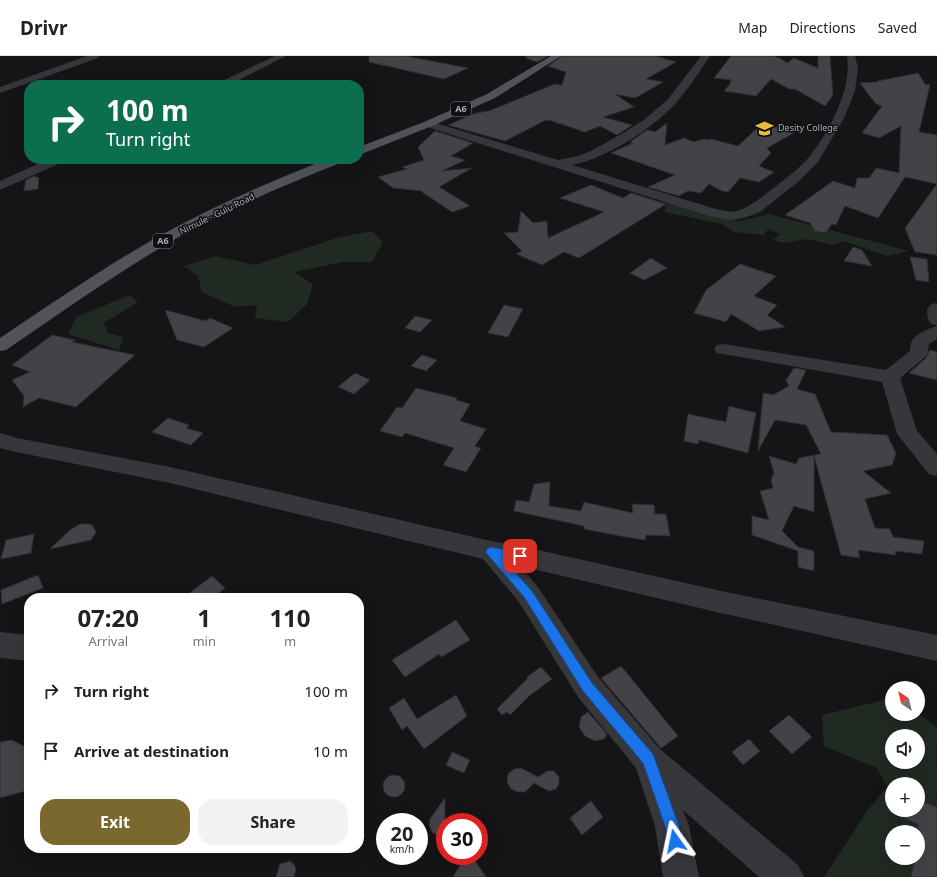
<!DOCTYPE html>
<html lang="en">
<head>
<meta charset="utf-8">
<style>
	body { margin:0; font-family:"Noto Sans",sans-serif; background:#f2f2f2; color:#222; height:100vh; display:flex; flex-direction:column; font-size:15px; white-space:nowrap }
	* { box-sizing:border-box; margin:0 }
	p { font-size:13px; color:#767676 }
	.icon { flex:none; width:22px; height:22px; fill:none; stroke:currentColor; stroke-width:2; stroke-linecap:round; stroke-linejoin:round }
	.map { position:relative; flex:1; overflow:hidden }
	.sheet { position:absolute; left:24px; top:537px; width:340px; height:260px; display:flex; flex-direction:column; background:#fff; border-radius:16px; box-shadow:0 4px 16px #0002 }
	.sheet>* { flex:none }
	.banner { position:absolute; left:24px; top:24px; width:340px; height:84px; border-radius:16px; box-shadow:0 4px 16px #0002; background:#0b6e4f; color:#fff; overflow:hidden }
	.needle { width:26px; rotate:325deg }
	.tools { position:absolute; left:885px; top:625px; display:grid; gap:8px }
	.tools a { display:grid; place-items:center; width:40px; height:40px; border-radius:50%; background:#fff; box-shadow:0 4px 16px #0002; font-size:20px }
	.speed { position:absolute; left:376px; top:757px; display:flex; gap:8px; font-size:20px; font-weight:700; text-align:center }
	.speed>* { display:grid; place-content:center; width:52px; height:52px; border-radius:50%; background:#fff; box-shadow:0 4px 16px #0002; line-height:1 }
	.speed small { font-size:10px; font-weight:400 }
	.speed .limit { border:6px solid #d22; background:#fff; color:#111 }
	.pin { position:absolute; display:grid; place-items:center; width:34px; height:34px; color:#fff; margin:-17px; border-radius:8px; box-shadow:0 2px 6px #0006 }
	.me { position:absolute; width:44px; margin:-22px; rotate:348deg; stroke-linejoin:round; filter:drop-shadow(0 0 3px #0008) }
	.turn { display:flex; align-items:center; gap:14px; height:84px; padding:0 16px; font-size:18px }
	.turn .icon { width:52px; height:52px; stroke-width:2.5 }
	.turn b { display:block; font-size:28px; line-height:34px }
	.eta { display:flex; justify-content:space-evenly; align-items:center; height:68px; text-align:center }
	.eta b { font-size:24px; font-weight:700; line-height:28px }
	.action { display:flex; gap:8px; margin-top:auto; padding:8px 16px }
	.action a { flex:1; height:46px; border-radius:16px; background:#7b682e; color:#fff; font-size:16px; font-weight:700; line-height:46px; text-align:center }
	.action a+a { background:#f2f2f2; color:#222 }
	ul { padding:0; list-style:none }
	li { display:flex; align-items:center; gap:12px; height:60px; padding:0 16px }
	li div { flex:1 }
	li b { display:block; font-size:15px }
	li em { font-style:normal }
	header { display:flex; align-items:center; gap:24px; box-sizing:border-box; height:56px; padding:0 20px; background:#fff; border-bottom:1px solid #e0e0e0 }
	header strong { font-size:19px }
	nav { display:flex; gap:22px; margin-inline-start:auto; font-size:14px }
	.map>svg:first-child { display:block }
	.green { fill:#212923; fill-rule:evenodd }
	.building { fill:#424247; stroke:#2f2f33 }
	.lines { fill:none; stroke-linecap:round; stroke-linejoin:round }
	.minor { fill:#36373b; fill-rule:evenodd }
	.major { fill:#52535a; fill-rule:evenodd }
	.route { fill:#1a73e8; stroke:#114b97 }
	.labels { text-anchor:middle; stroke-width:3; stroke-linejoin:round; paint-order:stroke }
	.shield { fill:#101012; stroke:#7a7c85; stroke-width:1 }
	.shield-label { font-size:9px; font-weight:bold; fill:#a8abb6 }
	.far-poi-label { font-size:9px; fill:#a8abb6; stroke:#101012; text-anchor:start }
	.far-street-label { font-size:9px; fill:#a8abb6; stroke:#101012 }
</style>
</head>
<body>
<header>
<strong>Drivr</strong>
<nav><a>Map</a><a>Directions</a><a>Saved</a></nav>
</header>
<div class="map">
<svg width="937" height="821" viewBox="0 0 937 821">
	<rect width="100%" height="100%" fill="#151517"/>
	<g class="green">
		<polygon points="668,146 703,157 739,165 769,158 909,195 887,200 843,185 834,189 807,183 784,187 773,184 780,178 768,173 764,179 734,176 722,168 664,156"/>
		<polygon points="372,175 383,186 372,206 343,206 294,216 313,228 307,248 288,266 255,262 257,249 235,251 202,236 198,220 184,210 216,200 255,209 340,181"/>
		<polygon points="130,239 138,246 104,267 108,277 123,281 119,294 68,278 76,261"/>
		<path d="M892,642V658L918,657L937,672V821H824L867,755L887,731L877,712L824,690L822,659ZM892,680H918V706H892ZM892,728H918V754H892ZM892,776H918V802H892Z"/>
	</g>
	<g class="building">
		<polygon points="369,0 405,0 468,12 444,23 369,6"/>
		<polygon points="526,0 548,0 537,6 526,2"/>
		<polygon points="562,0 656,0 676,6 646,23 663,26 635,42 615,38 634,51 603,61 632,69 617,79 600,70 585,76 552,65 546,64 505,85 448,69 476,57 489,55 555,28 562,29 566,16 548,10"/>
		<polygon points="731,0 773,0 780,2 787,7 794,2 818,12 818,0 830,0 833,39 825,50 795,33 789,33 771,23 756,40 724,35 731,27 729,27 732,24 714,22"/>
		<polygon points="918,17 925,28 930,29 919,76 937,79 937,128 905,121 878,162 845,150 836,169 832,168 825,177 815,175 810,167 785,159 833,125 855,132 857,122 869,122 876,112 899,117 901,70 879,82 862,77 882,50 876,48 860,27 877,26 878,25"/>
		<polygon points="667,67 665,89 684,82 694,86 704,83 707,84 711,83 738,90 763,67 799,74 767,92 771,97 759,110 774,116 759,126 740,122 728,136 722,135 709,128 701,137 688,135 679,140 648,131 675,119 611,97 633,87 630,86 647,74 655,76"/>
		<polygon points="435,75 473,87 451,100 465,104 442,115 472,112 439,131 470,150 452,156 422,136 423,135 393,132 378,121 407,113 402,111 424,104 418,91"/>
		<polygon points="34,120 39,122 38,133 24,135 26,124"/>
		<polygon points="937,128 937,199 915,196 905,172"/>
		<polygon points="591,129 623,142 631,137 666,148 579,202 564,196 542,209 516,198 522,195 504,177 518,176 521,155 533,167 547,165 548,182 604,156 560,142"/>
		<polygon points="853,191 862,194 872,210 844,205"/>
		<polygon points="910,201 927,203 929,226 916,224"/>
		<polygon points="651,202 667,212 644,224 630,217"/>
		<polygon points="740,208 776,220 754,240 777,249 767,259 785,271 759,275 731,258 726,266 694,257 706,234"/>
		<polygon points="504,249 523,253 508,281 488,277"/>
		<polygon points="165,254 206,265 210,262 233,272 204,291 177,284"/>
		<polygon points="415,260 432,264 420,276 405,272"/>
		<polygon points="52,279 75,284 72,286 135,299 76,351 39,342 23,351 24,340 12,324 30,316 12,309"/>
		<polygon points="930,294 937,296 937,324 909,317 926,302"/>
		<polygon points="422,299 437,304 426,315 411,310"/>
		<polygon points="794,312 806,314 797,333 815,338 831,376 887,379 896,397 892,409 863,415 891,437 865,443 875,472 890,473 893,481 924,485 922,498 895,495 896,499 858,494 860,502 841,499 814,400 814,456 794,450 782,475 798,491 814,495 814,515 798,511 798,495 752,479 752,460 769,464 760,435 773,432 771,423 774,417 769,400 796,408 799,402 821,398 806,369 775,364 758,395 763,337 773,339 789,330 786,324"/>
		<polygon points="355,317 370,324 354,338 338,331"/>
		<polygon points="416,332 457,342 456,344 470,348 460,365 486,373 475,390 481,392 466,416 443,409 454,392 405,377 402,381 380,375 397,351 402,352"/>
		<polygon points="729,350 756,357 748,397 699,384 698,388 684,385 688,358 726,366"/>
		<polygon points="168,362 189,369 186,372 203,377 191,389 152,376"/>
		<polygon points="550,426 549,450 581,455 584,446 633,457 632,448 654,449 655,458 666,458 670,480 646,479 645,484 626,481 584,473 584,470 514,455 516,444 529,446 534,428"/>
		<polygon points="80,468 90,468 93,470 96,476 91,484 50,493 70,474"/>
		<polygon points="34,478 31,497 1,503 6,484"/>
		<polygon points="38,519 43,532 2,548 1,534"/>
		<polygon points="212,520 225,532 212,542 183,542"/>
		<polygon points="456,564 470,584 441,601 439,598 405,621 392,604"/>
		<polygon points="621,610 678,680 661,692 601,622"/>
		<polygon points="541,611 552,623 529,640 510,659 507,656 502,659 497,653 528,622 527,621"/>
		<polygon points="456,639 467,660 424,693 407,670 402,674 389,652 404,642 417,663"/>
		<polygon points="588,656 607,678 604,683 595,685 585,680 579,671 581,661"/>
		<polygon points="789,659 812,681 792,698 769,675"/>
		<polygon points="749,683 760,695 743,709 732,696"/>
		<polygon points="12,684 29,693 29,734 0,742 0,686"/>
		<polygon points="452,696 470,704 464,717 446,709"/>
		<polygon points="521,712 538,721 547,715 554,715 559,721 559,728 556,733 549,735 534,727 525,736 518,736 511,733 507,726 508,718 514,713"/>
		<circle cx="394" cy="730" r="11"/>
		<polygon points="445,742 445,784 432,776 429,769 430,763"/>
		<polygon points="918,744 937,751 937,821 911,821 915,802 918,802 918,768 885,754 918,754"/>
		<polygon points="591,745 603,761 582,779 570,762"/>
		<polygon points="469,804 476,806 486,821 453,821 462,806"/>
		<polygon points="290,805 294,808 296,813 294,821 276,821 280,808"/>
	</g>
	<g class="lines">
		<g class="minor">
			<polygon points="87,0 99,0 98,2 0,37 0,31"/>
			<polygon points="275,0 286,0 229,29 216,29 218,27"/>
			<path d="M701,0H710C699,16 689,32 676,47C652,73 607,102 572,109L716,153C723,154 730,157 737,155C750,151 760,142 771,134C784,124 799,113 810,100C830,74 852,34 847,0H855L858,11L855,35L844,62L818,106L799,125L760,156L744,162L731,164L709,160L424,70L422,68L424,66H432L558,104L578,100L591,95L623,77L645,63L668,43Z"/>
			<polygon points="49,103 65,103 63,106 0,134 0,125"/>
			<path d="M314,103H331L336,107L334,110C328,111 318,109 314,103Z"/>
			<polygon points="937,247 937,269 931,268 928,264 927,254 931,248"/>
			<path d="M937,270V283L929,288L928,297L925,301L900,322L917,375L937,398V420L929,418L897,378L882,326L723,298L717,297L714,293L717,289L723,288L886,314L910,295C910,292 910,288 912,285C915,278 930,272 937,270Z"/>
			<polygon points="0,377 17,382 170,411 491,485 534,493 721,535 937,579 937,605 721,557 520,510 537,530 598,621 660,693 798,809 804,821 759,821 683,754 689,770 699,821 663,821 655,770 636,712 578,641 519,546 483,503 170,427 16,396 0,392"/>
			<polygon points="0,576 29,579 29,605 0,602"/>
		</g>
		<g class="major">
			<polygon points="551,0 561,0 495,42 432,70 359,99 359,91 424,66 487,38"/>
			<path d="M328,103H345L343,106C289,127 235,150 184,178C122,213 65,254 6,294L0,295V282C51,248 101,213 154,183C210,152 268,126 328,103Z"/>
		</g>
	</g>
	<polygon class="route" points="491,491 524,497 525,500 524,503 520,504 502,502 532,535 592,627 653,698 679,770 682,785 680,790 675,792 670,790 665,770 643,707 583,635 524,541 487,498 486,496 487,493"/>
	<defs>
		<symbol id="school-bare" viewBox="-9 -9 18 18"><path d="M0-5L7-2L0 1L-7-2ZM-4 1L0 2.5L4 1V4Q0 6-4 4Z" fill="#e7be3c" stroke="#101012" stroke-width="2.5" paint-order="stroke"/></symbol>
	</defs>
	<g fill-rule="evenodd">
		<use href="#school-bare" x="752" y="60" width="25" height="25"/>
	</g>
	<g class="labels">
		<g class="shield">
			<rect x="451" y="46" width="20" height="14" rx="3"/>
			<rect x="153" y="178" width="20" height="14" rx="3"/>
		</g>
		<g class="shield-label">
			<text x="461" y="56">A6</text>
			<text x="163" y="188">A6</text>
		</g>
		<g class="far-poi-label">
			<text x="778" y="75">Desity College</text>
		</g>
		<g class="far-street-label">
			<text transform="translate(217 158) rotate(-26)" y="3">Nimule - Gulu Road</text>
		</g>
	</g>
</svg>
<div class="tools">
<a><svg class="needle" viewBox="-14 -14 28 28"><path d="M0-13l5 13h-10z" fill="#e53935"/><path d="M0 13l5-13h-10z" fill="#767676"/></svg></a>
<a><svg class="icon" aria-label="sound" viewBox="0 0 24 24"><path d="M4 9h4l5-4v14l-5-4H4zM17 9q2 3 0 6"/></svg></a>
<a>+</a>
<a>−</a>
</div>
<div class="speed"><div>20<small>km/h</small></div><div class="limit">30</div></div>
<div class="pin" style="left:520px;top:500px;background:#d93025"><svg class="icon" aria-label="arrive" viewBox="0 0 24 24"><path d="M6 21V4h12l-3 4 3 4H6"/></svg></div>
<svg class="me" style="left:675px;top:785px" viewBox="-20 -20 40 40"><path d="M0-17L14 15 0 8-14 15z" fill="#1a73e8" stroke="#fff" stroke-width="4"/></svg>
<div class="banner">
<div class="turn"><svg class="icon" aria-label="right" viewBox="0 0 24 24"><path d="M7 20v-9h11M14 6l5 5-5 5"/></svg><div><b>100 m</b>Turn right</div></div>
</div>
<section class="sheet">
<div class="eta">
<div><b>07:20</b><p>Arrival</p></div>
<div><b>1</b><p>min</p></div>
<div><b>110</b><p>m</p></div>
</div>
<ul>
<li><svg class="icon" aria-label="right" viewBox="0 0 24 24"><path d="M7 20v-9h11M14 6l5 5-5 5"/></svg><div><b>Turn right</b></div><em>100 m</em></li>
<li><svg class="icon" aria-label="arrive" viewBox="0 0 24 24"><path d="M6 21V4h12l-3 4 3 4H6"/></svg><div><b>Arrive at destination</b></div><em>10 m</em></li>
</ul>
<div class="action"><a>Exit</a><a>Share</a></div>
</section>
</div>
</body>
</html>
